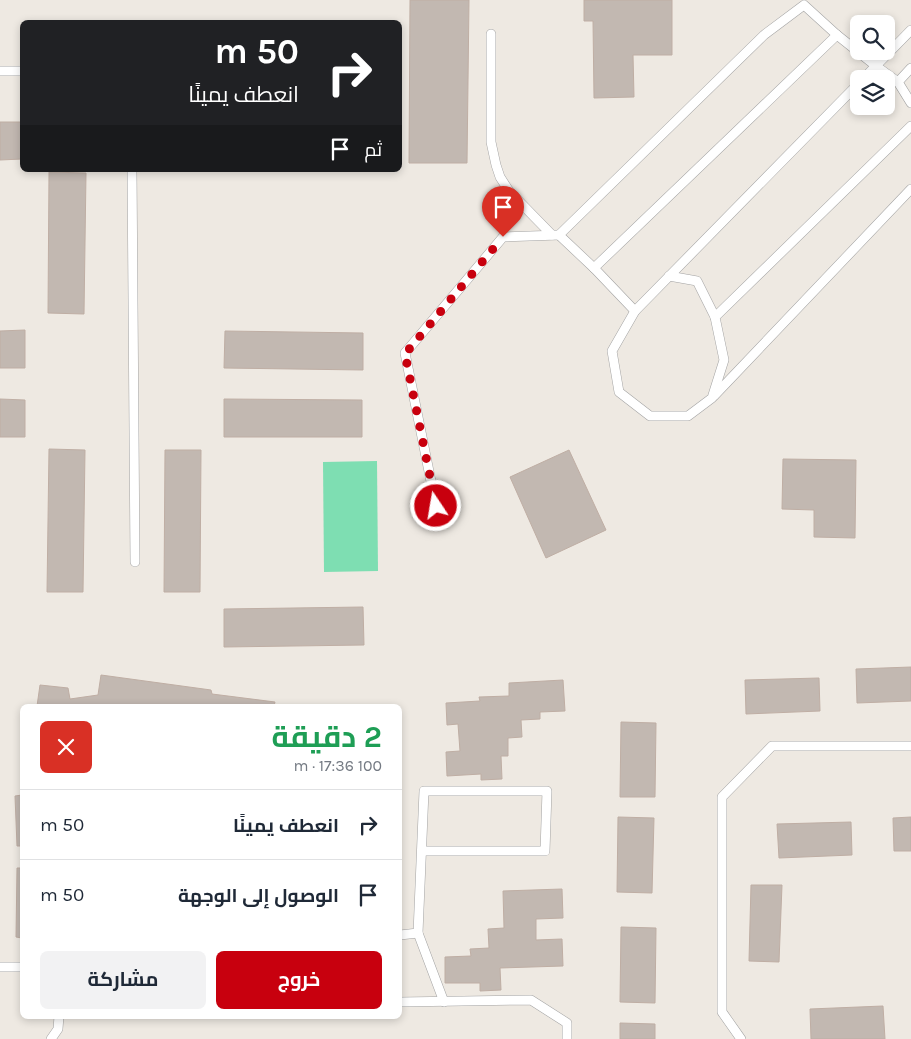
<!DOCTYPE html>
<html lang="ar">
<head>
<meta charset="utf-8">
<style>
	body { margin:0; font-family:Karla,Cairo,sans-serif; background:#f2f2f3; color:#1f2937; direction:rtl; height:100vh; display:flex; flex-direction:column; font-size:19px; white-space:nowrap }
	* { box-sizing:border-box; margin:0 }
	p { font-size:16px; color:#747a83 }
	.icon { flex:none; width:28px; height:28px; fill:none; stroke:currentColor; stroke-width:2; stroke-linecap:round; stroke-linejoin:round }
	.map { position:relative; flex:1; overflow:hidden; direction:ltr }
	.side { position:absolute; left:20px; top:704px; width:382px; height:315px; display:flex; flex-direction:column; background:#fff; border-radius:8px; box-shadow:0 2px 8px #0003; direction:rtl }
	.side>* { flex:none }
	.guide { position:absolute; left:20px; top:20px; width:382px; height:152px; border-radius:8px; box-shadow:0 2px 8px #0003; direction:rtl; background:#202124; color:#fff; overflow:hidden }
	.fabs { position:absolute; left:850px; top:15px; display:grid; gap:10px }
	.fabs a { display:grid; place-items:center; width:45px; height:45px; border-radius:8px; background:#fff; box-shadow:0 2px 8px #0003; font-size:25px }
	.pin { position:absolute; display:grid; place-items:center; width:42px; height:42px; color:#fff; margin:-51px -21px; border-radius:50% 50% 50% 0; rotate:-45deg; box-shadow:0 0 5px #0007 }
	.pin .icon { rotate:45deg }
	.me { position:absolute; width:55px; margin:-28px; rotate:348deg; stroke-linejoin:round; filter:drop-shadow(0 0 4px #0008) }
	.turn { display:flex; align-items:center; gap:18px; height:105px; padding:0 20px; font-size:22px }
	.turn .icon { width:65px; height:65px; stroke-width:2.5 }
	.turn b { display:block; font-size:35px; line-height:42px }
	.then { display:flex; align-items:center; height:48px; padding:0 20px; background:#0003; gap:10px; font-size:19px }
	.round { display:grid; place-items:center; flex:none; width:52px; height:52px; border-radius:8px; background:#f2f2f3 }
	.summary { display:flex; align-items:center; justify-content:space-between; height:85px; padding:0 20px }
	h1 { font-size:30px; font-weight:700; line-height:38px; color:#1e9e55 }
	.button { display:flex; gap:10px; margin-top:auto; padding:10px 20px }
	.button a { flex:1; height:58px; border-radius:8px; background:#c8000e; color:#fff; font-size:20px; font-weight:700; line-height:58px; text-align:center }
	.button a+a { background:#f2f2f3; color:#1f2937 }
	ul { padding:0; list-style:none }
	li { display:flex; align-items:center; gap:15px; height:70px; padding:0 20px; border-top:1px solid #e0e1e3 }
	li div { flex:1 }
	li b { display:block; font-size:19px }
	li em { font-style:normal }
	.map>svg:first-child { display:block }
	.pitch { fill:#7edeb2 }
	.building { fill:#c2b8b1; stroke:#bfaea4 }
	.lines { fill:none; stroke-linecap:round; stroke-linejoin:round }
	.lane-casing { stroke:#a3a3a3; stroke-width:10 }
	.lane { stroke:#fff; stroke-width:9 }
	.route { stroke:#c8000e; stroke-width:9; stroke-dasharray:0 16.2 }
</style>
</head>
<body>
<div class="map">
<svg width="911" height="1039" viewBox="0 0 911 1039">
	<rect width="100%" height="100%" fill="#eee9e2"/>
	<polygon class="pitch" points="377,461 378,571 324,572 323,462"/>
	<g class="building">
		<polygon points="410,0 469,0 467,163 409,163"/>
		<polygon points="584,0 672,0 672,55 633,55 634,97 594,98 593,21 584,21"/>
		<polygon points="0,122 22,122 22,159 0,160"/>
		<polygon points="49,172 86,173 84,314 48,313"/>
		<polygon points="25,330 25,368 0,368 0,331"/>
		<polygon points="225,331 363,333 363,370 224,368"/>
		<polygon points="0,399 25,400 25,437 0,437"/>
		<polygon points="224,399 362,400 362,437 224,437"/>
		<polygon points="49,449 85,450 83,592 47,592"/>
		<polygon points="165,450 201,450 200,592 164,592"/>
		<polygon points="569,450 606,530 546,558 510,477"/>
		<polygon points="783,459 856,460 855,538 814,537 814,510 782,509"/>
		<polygon points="363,607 364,645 224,647 224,609"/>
		<polygon points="911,667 911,701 857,703 856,669"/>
		<polygon points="101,675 211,690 212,694 275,702 274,706 37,706 40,685 68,688 70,699 98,695"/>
		<polygon points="819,678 820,711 746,714 745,680"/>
		<polygon points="563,680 565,711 540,712 540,719 521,720 522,737 508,738 508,756 501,756 502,779 481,780 481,774 447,776 446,752 460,751 458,724 447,725 446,703 480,701 479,697 509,696 509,683"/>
		<polygon points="621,722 656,723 655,797 620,797"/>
		<polygon points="22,795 22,846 17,846 15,796"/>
		<polygon points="618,817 654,818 652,893 617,892"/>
		<polygon points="911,817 911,851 894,851 893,818"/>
		<polygon points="851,822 852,855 779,858 777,824"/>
		<polygon points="17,868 22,868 22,938 16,937"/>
		<polygon points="751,885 782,885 779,962 749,961"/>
		<polygon points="562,889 563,918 536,919 536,940 562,939 563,966 500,968 501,990 480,991 480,983 445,983 445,957 471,956 470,949 489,948 488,929 504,928 503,891"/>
		<polygon points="621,927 656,928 655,1003 620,1002"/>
		<polygon points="883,1006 885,1039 811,1039 810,1009"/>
		<polygon points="620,1023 655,1024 655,1039 620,1039"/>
	</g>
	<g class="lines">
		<defs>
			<g id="lane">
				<polyline points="491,34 491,142 496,165 500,177 509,191 552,235"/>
				<polyline points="911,68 898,82 911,103"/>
				<polyline points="0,71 22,71"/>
				<polyline points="863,79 911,30"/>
				<polyline points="859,83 635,311 612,351 619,392 650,416 688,416 712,398 724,360 715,317 911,126"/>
				<polyline points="132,170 135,562"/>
				<polyline points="594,268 559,235 764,35 804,5 837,35"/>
				<polyline points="669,276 697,281 715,317"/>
				<polyline points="635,311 594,268 837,35 876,66 898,82"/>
				<polyline points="714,396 911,189"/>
				<polyline points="436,506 405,353 503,237 559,235"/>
				<polyline points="418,933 444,1002"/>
				<polyline points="400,935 418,933 424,791 547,791 545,851 422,851"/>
				<polyline points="0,967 22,967"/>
				<polyline points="400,1002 531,1000 567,1023 567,1039"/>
				<polyline points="51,1039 58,1029 59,1016"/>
				<polyline points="741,1039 722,1012 722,797 772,746 911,746"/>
			</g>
		</defs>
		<use href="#lane" class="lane-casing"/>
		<use href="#lane" class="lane"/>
	</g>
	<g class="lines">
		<polyline class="route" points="436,506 405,354 503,237"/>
	</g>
</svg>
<div class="fabs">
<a><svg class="icon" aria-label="search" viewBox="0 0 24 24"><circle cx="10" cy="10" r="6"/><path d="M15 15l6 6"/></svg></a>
<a><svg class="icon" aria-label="layers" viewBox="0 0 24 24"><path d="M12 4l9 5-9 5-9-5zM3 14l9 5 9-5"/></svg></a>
</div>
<div class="pin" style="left:503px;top:237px;background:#d93025"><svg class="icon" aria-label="arrive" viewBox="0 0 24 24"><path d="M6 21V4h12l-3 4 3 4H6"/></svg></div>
<svg class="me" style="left:436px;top:506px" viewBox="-20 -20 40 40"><circle r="17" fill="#c8000e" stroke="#fff" stroke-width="3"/><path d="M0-11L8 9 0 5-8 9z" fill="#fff"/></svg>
<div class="guide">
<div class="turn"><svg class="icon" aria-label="right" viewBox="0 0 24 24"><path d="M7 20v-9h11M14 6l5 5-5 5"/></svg><div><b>50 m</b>انعطف يمينًا</div></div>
<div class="then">ثم<svg class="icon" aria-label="arrive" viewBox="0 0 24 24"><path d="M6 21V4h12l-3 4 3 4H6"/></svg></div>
</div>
<section class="side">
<div class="summary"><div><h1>2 دقيقة</h1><p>100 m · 17:36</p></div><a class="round" style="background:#d93025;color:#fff"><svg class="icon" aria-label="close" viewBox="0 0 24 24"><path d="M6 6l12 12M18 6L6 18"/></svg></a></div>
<ul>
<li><svg class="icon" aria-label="right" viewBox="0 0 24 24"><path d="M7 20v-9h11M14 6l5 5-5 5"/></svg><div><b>انعطف يمينًا</b></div><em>50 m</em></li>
<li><svg class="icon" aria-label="arrive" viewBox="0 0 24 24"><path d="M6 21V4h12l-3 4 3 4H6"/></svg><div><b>الوصول إلى الوجهة</b></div><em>50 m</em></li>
</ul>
<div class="button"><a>خروج</a><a>مشاركة</a></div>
</section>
</div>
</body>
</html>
